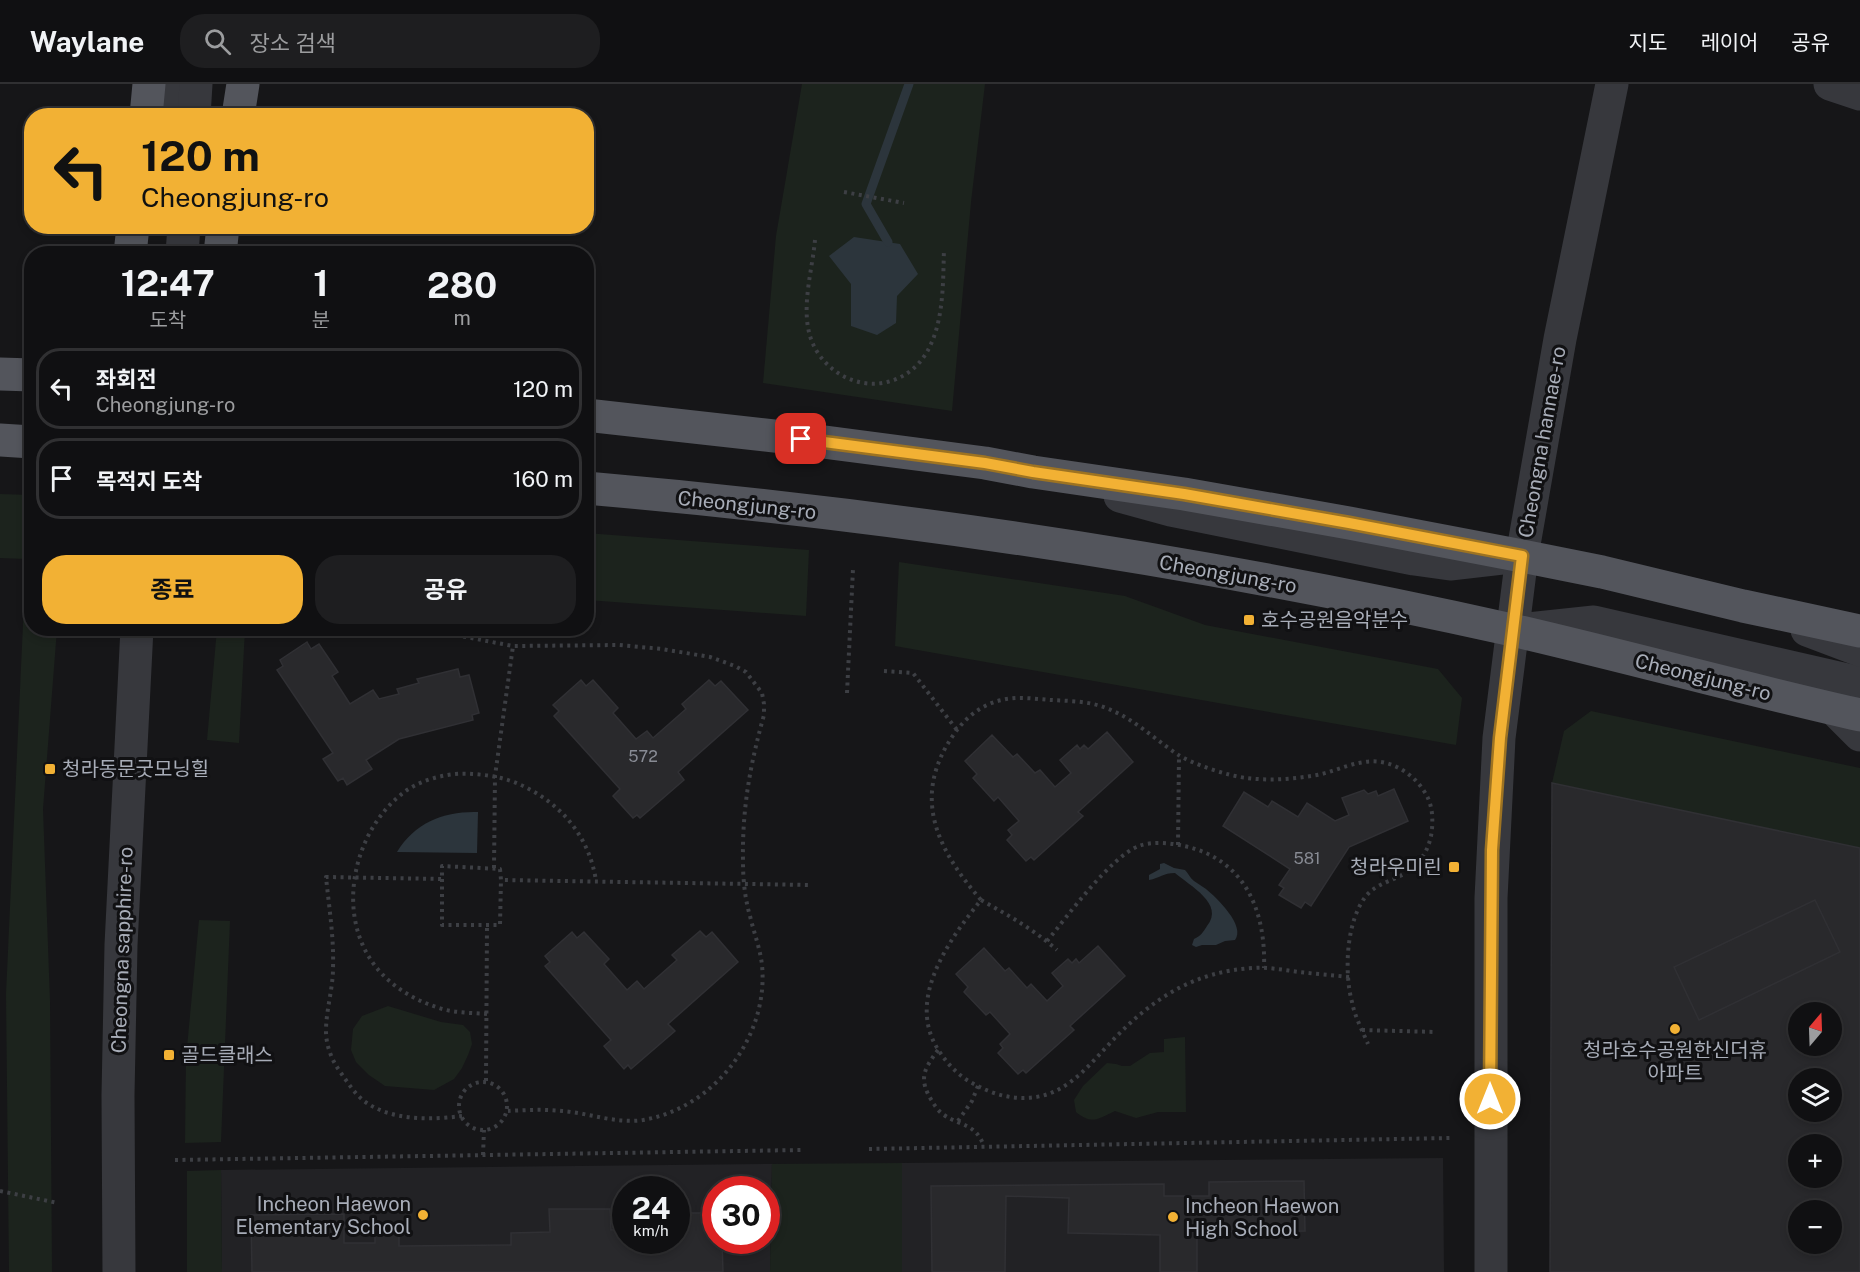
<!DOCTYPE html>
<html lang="ko">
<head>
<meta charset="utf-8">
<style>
	body { margin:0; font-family:"Public Sans","Noto Sans KR",sans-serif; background:#1e1e20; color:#f1f3f6; height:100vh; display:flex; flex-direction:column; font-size:22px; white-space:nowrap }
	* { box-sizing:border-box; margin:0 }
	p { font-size:20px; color:#9c9d9f }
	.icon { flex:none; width:33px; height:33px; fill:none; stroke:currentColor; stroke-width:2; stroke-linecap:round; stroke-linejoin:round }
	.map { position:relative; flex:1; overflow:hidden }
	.side { position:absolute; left:24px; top:162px; width:570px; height:390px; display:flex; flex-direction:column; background:#101012; border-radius:24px; box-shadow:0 3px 9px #0003,0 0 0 2px #303032 }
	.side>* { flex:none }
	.top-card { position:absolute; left:24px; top:24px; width:570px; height:126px; border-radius:24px; box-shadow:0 3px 9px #0003,0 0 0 2px #303032; background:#f2b134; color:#111; overflow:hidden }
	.needle { width:39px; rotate:19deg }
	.controls { position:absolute; left:1788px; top:918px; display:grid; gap:12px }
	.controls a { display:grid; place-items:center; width:54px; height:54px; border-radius:50%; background:#101012; box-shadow:0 3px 9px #0003,0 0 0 2px #303032; font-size:30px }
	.speed { position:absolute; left:612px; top:1092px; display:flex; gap:12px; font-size:30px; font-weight:700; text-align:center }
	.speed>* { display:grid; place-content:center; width:78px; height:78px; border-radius:50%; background:#101012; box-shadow:0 3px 9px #0003,0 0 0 2px #303032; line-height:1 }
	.speed small { font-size:15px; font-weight:400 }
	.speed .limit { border:9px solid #d22; background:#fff; color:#111 }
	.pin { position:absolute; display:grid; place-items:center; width:51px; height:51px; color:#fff; margin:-26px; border-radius:12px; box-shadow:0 3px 9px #0006 }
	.me { position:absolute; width:66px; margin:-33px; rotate:0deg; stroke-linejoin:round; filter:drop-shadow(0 0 4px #0008) }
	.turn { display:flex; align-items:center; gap:21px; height:126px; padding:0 18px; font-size:27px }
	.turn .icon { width:78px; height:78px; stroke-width:2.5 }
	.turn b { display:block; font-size:42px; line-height:51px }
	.eta { display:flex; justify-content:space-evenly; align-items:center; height:102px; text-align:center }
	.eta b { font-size:36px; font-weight:700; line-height:42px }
	.primary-button { display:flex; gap:12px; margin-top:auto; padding:12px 18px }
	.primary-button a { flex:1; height:69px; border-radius:24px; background:#f2b134; color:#111; font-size:24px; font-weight:700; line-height:69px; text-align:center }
	.primary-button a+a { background:#1e1e20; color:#f1f3f6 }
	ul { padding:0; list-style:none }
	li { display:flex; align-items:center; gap:18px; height:81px; margin:0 12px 9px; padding:0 6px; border:3px solid #303032; border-radius:24px }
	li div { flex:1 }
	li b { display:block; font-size:22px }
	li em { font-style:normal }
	header { display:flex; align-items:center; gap:36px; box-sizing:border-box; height:84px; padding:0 30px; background:#101012; border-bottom:2px solid #303032 }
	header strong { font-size:28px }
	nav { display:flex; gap:33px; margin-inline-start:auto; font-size:21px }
	.search { width:420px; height:54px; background:#1e1e20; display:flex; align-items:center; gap:15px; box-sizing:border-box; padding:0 21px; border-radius:24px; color:#9c9d9f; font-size:22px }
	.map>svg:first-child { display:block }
	.built { fill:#222225; fill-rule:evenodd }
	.green { fill:#1c231d }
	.water { fill:#2c353c }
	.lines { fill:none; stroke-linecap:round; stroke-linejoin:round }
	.stream { stroke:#2c353c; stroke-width:9 }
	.building { fill:#29292c; stroke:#303034; stroke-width:1.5; fill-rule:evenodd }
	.path { stroke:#3d3f44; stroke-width:4; stroke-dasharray:3 4.5; stroke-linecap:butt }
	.minor { stroke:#37383d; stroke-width:33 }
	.major { stroke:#53555c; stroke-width:33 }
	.route-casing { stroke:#9d7322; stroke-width:15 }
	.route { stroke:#f2b134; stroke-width:10 }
	.poi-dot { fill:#f2b134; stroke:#111113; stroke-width:2 }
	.labels { text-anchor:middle; stroke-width:6; stroke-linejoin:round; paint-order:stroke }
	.number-label { font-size:16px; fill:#888b94 }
	.street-label { font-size:20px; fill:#a8adb8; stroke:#111113 }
	.poi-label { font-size:20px; fill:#a8adb8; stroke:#111113; text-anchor:start }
</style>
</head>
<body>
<header>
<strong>Waylane</strong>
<div class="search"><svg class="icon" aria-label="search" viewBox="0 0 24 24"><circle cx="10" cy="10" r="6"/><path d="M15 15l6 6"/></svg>장소 검색</div>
<nav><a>지도</a><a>레이어</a><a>공유</a></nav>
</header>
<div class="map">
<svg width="1860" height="1188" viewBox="0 0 1860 1188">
	<rect width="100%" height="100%" fill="#161618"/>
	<g class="built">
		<polygon points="1443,1074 1444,1188 902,1188 902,1079"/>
		<path d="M772,1080L770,1188H222L221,1086ZM626,1106H676V1156H626ZM716,1106H766V1156H716Z"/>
	</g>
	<g class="green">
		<polygon points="802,0 985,0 971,118 952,327 763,299 776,152"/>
		<polygon points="0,410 31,411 32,544 57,545 43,725 50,917 52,1188 9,1188 6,910 26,475 0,474"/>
		<polygon points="586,449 809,466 806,532 587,516"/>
		<polygon points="899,478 1125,512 1205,541 1438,585 1462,614 1456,661 895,562"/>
		<polygon points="217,545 245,545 239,659 207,656"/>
		<polygon points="1591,627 1860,684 1860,764 1552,699 1564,647"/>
		<polygon points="199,836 230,837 221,1058 185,1059 186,974"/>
		<polygon points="388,922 441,938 463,941 470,948 472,960 468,971 462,984 454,995 434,1006 385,1002 369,991 356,978 351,966 353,945 362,932"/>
		<path d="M1185,953L1186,1028H1158L1136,1034L1115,1027C1098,1035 1092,1041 1076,1028L1074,1016L1083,1002L1107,979L1116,980L1122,982H1130L1150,969L1164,968V955Z"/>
		<polygon points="902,1079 902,1188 770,1188 772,1080"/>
		<polygon points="221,1086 222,1188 187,1188 187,1087"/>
	</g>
	<g class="water">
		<polygon points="854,153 900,160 918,190 897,212 896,239 877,251 851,242 851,200 829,172"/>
		<path d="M478,728L477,769L397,768C415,738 445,727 478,728Z"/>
		<path d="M1164,779L1174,784L1185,786C1188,789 1190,794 1194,797C1198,800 1202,802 1206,805C1217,814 1246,842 1235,856L1225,857L1216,861H1202L1196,863L1192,861L1194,855C1201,852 1203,848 1207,842C1225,820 1190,802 1175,789C1163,789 1160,794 1149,796V791L1160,785V780Z"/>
	</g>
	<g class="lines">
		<polyline class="stream" points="888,158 866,120 909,0"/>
	</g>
	<g class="building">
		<polygon points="307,558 311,565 319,560 338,588 332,592 350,620 373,606 379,615 399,610 397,605 419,599 417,595 458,585 460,593 469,591 479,629 472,631 473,636 399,655 366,676 372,685 347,701 343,694 338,697 323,675 333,669 277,586 283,582 280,576"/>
		<polygon points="581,596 586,602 593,596 618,624 613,629 636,655 647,647 653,654 686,625 682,620 709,596 715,602 721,597 748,626 678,688 684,696 640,734 637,731 633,734 613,712 620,705 554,632 559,627 553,621"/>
		<polygon points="1107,648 1133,678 1078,728 1083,732 1034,776 1031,773 1026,777 1007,756 1012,751 1008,746 1019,737 998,713 994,717 973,694 977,690 965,677 992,651 1013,673 1017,670 1035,689 1040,686 1055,703 1071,689 1060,676 1077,661 1080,665 1084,661 1088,665"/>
		<path d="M1552,699L1860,764V1188H1550ZM1798,928H1832V962H1798ZM1798,994H1832V1028H1798ZM1798,1060H1832V1094H1798ZM1798,1126H1832V1160H1798Z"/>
		<polygon points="1394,705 1408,737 1349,763 1311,822 1305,818 1301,824 1279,811 1284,804 1279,801 1290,785 1223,742 1244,708 1268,723 1272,717 1298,733 1307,719 1335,737 1349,731 1342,714 1364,706 1368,710 1376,707 1378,712"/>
		<polygon points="1815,816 1840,868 1699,936 1674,883"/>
		<polygon points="700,847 706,853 712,848 738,878 668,940 675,947 631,985 628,981 624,985 604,962 611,956 545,882 550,878 545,872 572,848 577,854 584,848 609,875 604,880 627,906 637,897 644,905 677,876 672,871"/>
		<polygon points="1098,862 1125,892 1070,942 1074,946 1026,989 1023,986 1018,990 998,969 1003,964 1000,960 1010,950 990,928 986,931 964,908 968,903 956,890 984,864 1005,887 1009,884 1027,904 1031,900 1047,917 1063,902 1052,889 1068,875 1072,879 1076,875 1079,879"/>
		<polygon points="1304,1097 1305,1147 1197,1148 1197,1188 1160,1188 1160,1151 1068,1149 1069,1114 1006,1112 1005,1188 932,1188 931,1102 1164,1100 1164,1112 1209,1112 1209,1098"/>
		<polygon points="549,1125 610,1125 611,1146 626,1145 626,1156 676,1156 676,1145 680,1145 680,1129 716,1129 716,1156 722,1156 723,1188 252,1188 251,1131 344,1130 344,1159 375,1159 375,1145 399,1145 399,1162 511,1161 511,1149 550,1148"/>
	</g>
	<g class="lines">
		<g class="path">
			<polyline points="844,108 904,119"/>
			<path d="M815,156C812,189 799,229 813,260C816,267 821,274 826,279C859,313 912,304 931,260C944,231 943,196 944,165"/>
			<path d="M419,544L513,562L619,561L662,565L710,573L735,582L746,588L762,609L764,620V631C750,681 742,725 743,778C743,796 745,815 750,832C754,849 760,864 762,881C769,952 715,1024 643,1036C616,1040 589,1029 562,1027C544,1025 526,1026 508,1027"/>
			<polyline points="884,587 913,589 957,646"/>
			<polyline points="847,609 853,485"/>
			<polyline points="1178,761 1179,672"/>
			<polyline points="494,784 495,692 513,562"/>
			<polyline points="442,795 442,841 500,841 501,796"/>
			<path d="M981,816C1008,831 1033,845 1057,866"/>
			<path d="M1047,857C1067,833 1111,772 1139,762C1152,757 1171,759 1184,762C1245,775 1266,827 1264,884"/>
			<path d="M1349,893C1332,891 1315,890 1299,888C1284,886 1269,883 1254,884C1194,887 1152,915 1112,957C1090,980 1069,1008 1036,1013C1012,1017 988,1009 967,996C955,988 947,979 939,967C905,916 949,856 981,816C936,764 911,712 954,650C965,634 982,620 1002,616C1018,612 1035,615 1051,616C1069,617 1089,617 1106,624C1133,634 1153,654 1177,670C1192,680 1228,692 1247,694C1270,697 1294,695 1317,691C1333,688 1348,680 1365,678C1388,674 1412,688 1424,707C1432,719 1433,731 1432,745C1430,766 1419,783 1400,792C1388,798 1375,801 1366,812C1346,837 1344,889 1352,918C1355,933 1362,946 1368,960"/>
			<path d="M487,930C474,929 460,929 446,926C416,918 386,901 369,873C337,821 356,745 403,709C421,695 450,688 472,690C492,691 511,695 529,705C565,724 590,756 596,797"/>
			<polyline points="1362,946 1437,948"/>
			<path d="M938,966C924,985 918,995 932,1017C935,1022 939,1028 944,1031C962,1043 975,1039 984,1062"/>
			<polyline points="486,997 487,841"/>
			<circle cx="483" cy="1022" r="24"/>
			<path d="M462,1032C431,1036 391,1037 364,1017C355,1010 348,999 341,989C332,977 326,962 326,947C326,926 333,905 333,884C334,853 329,823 326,793L442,795V782L500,785L501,796L810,801"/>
			<polyline points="958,1037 972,1017 978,1002"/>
			<polyline points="869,1065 1450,1054"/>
			<polyline points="483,1071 484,1046"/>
			<polyline points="175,1076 801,1066"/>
			<polyline points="0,1107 58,1119"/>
		</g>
		<g class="minor">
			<polyline points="1830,0 1860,10"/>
			<polyline points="167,32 175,0"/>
			<polyline points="194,32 196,0"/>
			<polyline points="182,170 184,142"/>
			<polyline points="1120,412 1171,426 1414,475 1450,480 1511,473"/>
			<polyline points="1519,546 1594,538 1860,599"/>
			<polyline points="1807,546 1860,566"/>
			<polyline points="1835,626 1860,651"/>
			<polyline points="119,1188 118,1011 121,861 137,544"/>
			<polyline points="1491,1188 1491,814 1499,654 1522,472 1560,255 1612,0"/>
		</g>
		<g class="major">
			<polyline points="146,32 149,0"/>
			<polyline points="238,32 243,0"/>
			<polyline points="130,170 133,142"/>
			<polyline points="220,170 223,142"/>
			<polyline points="0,290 32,291"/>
			<polyline points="586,331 801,355 985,379 1033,388 1184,410 1349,439 1522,472 1602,488 1743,522 1860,547"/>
			<polyline points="0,356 32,358"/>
			<path d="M586,404C898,431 1208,478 1512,546C1629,573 1744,605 1860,631"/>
		</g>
	</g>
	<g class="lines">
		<defs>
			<polyline id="route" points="801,355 985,379 1033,388 1184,410 1349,439 1522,472 1500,654 1492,766 1490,1015"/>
		</defs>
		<use href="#route" class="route-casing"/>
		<use href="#route" class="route"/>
	</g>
	<g class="poi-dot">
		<rect x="1243" y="530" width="12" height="12" rx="3"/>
		<rect x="44" y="679" width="12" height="12" rx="3"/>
		<rect x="1448" y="777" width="12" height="12" rx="3"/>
		<circle cx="1675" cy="945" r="6"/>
		<rect x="163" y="965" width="12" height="12" rx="3"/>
		<circle cx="423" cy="1131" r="6"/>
		<circle cx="1173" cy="1133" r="6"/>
	</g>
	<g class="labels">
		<g class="number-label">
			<text x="643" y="678">572</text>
			<text x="1307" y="780">581</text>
		</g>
		<g class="street-label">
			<text transform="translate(1542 358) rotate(-80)" y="7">Cheongna hannae-ro</text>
			<text transform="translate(747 421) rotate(6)" y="7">Cheongjung-ro</text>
			<text transform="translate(1228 490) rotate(10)" y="7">Cheongjung-ro</text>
			<text transform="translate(1703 593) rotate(14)" y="7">Cheongjung-ro</text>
			<text transform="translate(122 866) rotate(-88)" y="7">Cheongna sapphire-ro</text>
		</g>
		<g class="poi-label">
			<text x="1261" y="543">호수공원음악분수</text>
			<text x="62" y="692">청라동문굿모닝힐</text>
			<text x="1442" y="790" text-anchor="end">청라우미린</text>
			<text x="1675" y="973" text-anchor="middle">청라호수공원한신더휴<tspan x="1675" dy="23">아파트</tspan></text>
			<text x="181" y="978">골드클래스</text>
			<text x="411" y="1127" text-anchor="end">Incheon Haewon<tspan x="411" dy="23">Elementary School</tspan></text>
			<text x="1185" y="1129">Incheon Haewon<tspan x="1185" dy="23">High School</tspan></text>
		</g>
	</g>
</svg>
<div class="controls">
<a><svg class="needle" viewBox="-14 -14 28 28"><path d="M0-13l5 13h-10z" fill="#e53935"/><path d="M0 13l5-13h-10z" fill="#9c9d9f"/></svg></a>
<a><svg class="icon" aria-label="layers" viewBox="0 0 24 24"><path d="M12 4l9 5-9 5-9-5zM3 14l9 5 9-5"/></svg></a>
<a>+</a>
<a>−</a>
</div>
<div class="speed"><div>24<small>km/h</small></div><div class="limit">30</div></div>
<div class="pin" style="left:801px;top:355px;background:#d93025"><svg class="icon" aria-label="arrive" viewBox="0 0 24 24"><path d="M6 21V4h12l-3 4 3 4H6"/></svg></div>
<svg class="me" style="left:1490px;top:1015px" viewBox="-20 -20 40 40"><circle r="17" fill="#f2b134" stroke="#fff" stroke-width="3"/><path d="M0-11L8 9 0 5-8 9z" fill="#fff"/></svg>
<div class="top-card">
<div class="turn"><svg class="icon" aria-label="left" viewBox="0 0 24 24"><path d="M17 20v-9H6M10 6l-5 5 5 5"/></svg><div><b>120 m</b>Cheongjung-ro</div></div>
</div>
<section class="side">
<div class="eta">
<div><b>12:47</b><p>도착</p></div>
<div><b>1</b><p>분</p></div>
<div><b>280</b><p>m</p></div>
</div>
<ul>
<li><svg class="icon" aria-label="left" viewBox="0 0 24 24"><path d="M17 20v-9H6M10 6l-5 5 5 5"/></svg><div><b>좌회전</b><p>Cheongjung-ro</p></div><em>120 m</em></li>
<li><svg class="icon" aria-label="arrive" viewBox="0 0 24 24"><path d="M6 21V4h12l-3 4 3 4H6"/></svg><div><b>목적지 도착</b></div><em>160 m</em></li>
</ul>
<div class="primary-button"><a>종료</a><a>공유</a></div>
</section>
</div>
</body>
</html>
